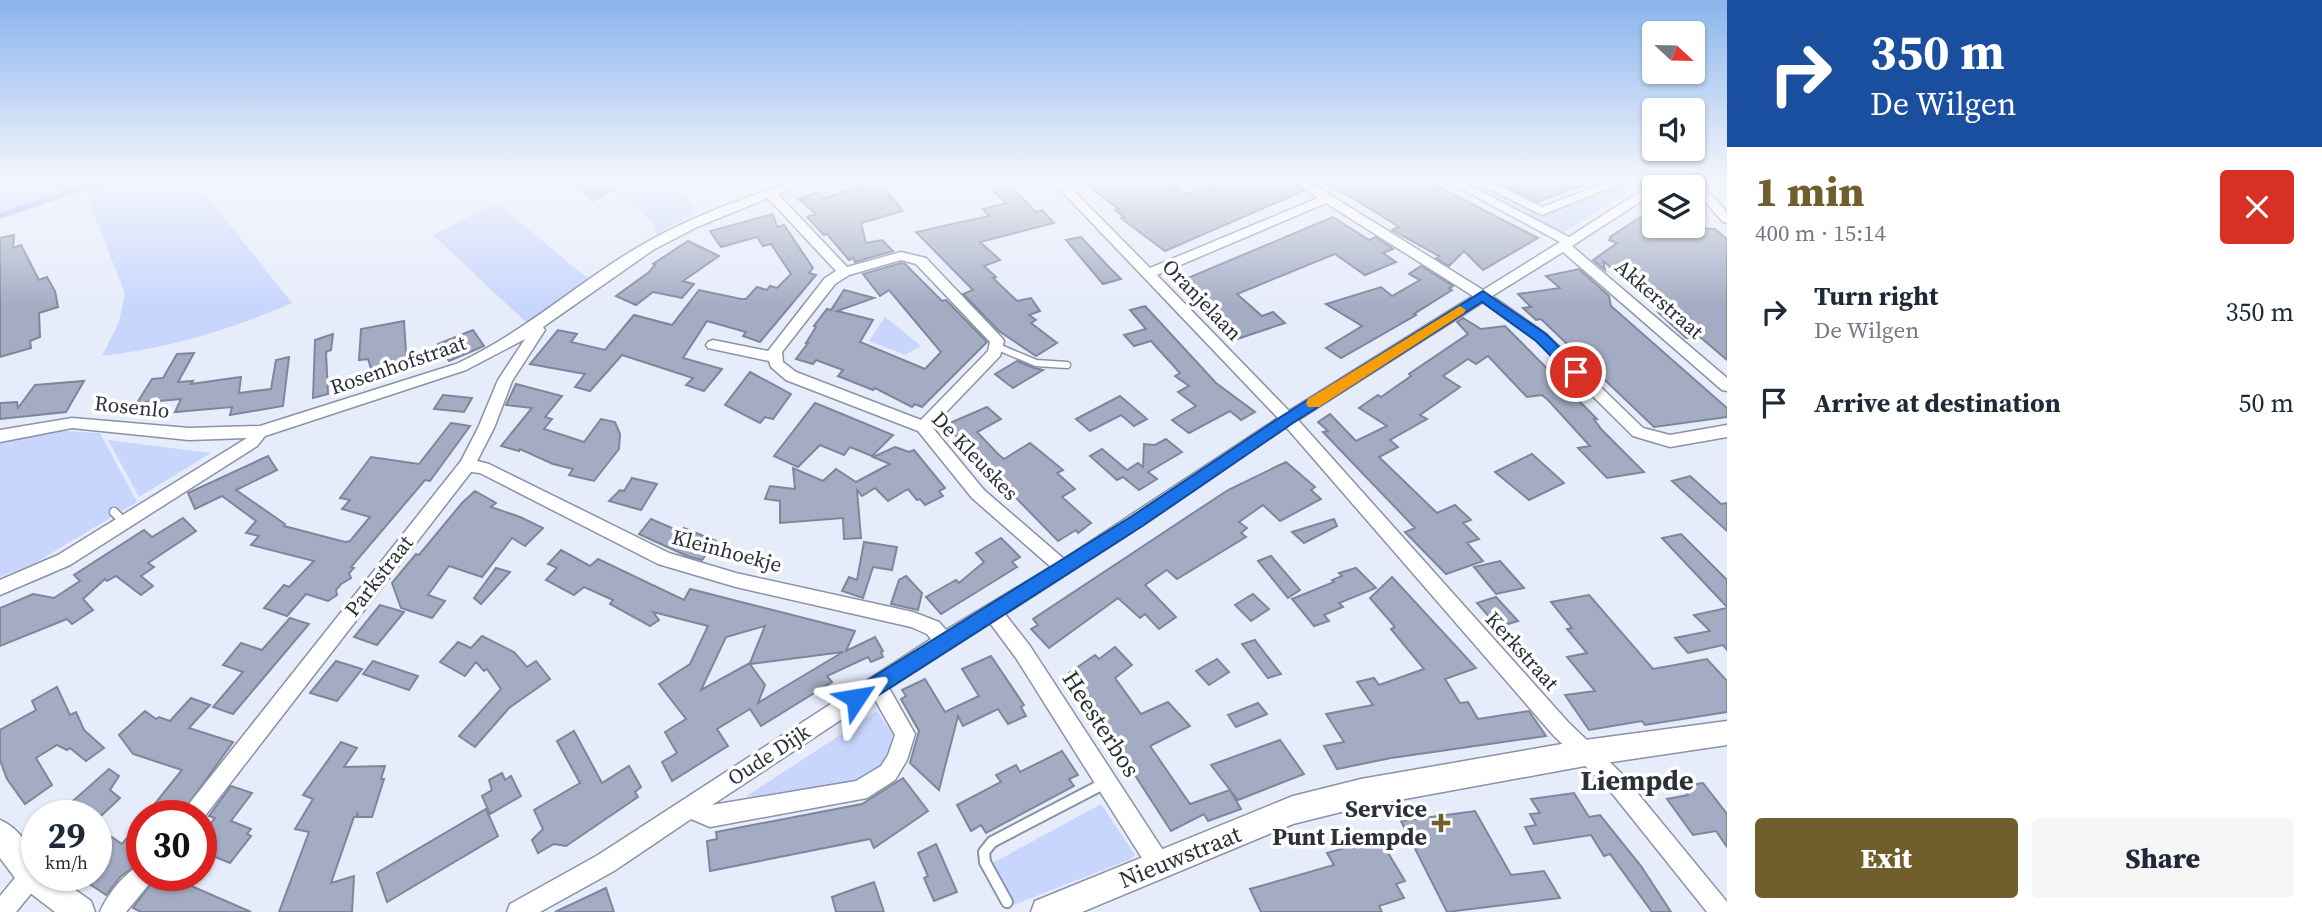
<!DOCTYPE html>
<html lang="en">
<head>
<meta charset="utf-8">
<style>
	body { margin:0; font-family:"Source Serif 4",serif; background:#f6f6f7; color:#1f2937; height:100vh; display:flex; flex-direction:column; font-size:26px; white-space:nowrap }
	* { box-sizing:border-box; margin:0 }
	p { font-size:23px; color:#747a83 }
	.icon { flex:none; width:38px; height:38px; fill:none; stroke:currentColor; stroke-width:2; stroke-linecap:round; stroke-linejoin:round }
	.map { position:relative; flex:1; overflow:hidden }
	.details { display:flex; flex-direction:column; background:#fff; width:595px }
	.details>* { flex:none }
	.guide { background:#1a4fa0; color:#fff; overflow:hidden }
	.needle { width:46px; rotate:112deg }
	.fabs { position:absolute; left:1642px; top:21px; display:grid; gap:14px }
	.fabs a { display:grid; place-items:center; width:63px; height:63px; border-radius:7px; background:#fff; box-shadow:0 2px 5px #0004; font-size:35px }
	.speed { position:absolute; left:21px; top:800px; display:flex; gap:14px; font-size:35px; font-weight:700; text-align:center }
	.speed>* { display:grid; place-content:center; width:91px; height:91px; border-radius:50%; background:#fff; box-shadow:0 2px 5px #0004; line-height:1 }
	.speed small { font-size:18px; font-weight:400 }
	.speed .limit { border:10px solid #d22; background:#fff; color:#111 }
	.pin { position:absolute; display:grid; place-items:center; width:60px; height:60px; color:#fff; margin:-30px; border:4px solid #fff; border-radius:50%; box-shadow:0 2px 7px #0007 }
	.me { position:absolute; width:77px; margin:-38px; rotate:57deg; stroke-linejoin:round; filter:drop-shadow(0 0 5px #0008) }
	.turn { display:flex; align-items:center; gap:24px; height:147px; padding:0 28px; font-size:32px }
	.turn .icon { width:91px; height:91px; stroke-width:2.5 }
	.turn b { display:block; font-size:49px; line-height:60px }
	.round { display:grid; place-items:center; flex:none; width:74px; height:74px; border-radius:7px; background:#f6f6f7 }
	.overview { display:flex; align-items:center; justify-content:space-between; height:119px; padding:0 28px }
	h1 { font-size:42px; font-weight:800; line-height:52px; color:#705f2d }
	.primary-button { display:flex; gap:14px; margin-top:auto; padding:14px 28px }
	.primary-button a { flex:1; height:80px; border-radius:7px; background:#705f2d; color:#fff; font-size:28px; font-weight:800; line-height:80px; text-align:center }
	.primary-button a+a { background:#f6f6f7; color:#1f2937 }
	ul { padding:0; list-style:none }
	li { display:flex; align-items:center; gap:21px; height:91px; padding:0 28px }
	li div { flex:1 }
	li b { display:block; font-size:26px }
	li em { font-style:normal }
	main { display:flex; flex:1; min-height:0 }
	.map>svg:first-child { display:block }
	.green { fill:#c8d6fe }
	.forest { fill:#96aefe }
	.building { fill:#a4acc4; stroke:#7e869c; stroke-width:2; fill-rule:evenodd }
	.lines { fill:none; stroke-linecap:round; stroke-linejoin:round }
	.lane-far2-casing { stroke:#8a91a8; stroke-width:9 }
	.lane-far1-casing { stroke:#8a91a8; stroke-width:11 }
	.lane-casing { stroke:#8a91a8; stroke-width:14 }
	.street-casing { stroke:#8a91a8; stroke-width:3 }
	.secondary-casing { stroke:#8a91a8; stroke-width:3 }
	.lane-far2 { stroke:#fff; stroke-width:6 }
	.lane-far1 { stroke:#fff; stroke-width:8 }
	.lane { stroke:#fff; stroke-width:10 }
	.street { fill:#fff; fill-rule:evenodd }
	.secondary { fill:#fff; fill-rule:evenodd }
	.route { fill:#1a73e8; stroke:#114b97; stroke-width:2 }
	.slow { fill:#f59e0b }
	.poi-dot { fill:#705f2d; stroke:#fff; stroke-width:2.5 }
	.labels { text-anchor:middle; stroke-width:7; stroke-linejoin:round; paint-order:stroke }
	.street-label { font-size:21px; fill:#2c3039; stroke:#fff }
	.near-street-label { font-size:24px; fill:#2c3039; stroke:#fff }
	.near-poi-label { font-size:24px; font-weight:bold; fill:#2c3039; stroke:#fff; text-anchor:end }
	.near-quarter-label { font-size:28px; font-weight:bold; fill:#2c3039; stroke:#fff }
</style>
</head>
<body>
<main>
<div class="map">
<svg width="1727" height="912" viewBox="0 0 1727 912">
	<rect width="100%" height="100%" fill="#e7ecfb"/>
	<g class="green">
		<polygon points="0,180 95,180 0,213"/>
		<path d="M113,180H194L292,303C231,330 169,348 102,356L119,322L125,293L84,190Z"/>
		<polygon points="602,180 665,180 698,211 656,235 652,221"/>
		<polygon points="1455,180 1475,180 1546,214 1636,181 1642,183 1561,234"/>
		<polygon points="496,203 591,281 529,325 433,235"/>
		<polygon points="885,317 921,346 905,355 869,341"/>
		<polygon points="65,431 100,433 137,502 35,563 0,577 0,442"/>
		<polygon points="108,440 211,453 139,497"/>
		<path d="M877,711L893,734C891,741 890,749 888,756C871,795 782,793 745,797Z"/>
		<polygon points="1101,804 1135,855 1131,859 1011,906 991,864"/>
	</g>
	<g class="forest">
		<polygon points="95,180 113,180 0,219 0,213"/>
		<polygon points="567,180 602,180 615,190 593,202"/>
	</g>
	<g class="building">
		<polygon points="856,180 878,180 903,211 861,223 866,243 882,240 893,251 855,262 853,258 849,260 827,234 824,235 807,217 816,214 799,199 817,192 824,198 862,186"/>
		<polygon points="1105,180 1165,180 1185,194 1228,180 1290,180 1303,191 1165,251 1121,218 1124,217 1115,210 1119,209 1088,186"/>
		<polygon points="1310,180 1426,180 1538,238 1483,270 1464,251 1449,266 1436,258 1439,256 1392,230 1399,227 1377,213 1325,182 1318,185"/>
		<polygon points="1492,180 1593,180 1593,181 1538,202"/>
		<polygon points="1010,185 1036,212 1042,210 1054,223 980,242 1000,260 984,266 996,277 993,278 1017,301 1031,298 1040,311 1029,315 1036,320 1031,323 1057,343 1036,356 999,331 963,294 973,290 916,232 989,216 983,209 1006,203 993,190"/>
		<polygon points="1654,208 1654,226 1715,229 1727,239 1727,360 1700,337 1686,338 1658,312 1662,311 1603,261 1605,270 1593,260 1617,243 1609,240 1611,238 1610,237"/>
		<polygon points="773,214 777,227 784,225 813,268 809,273 816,275 760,342 743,336 746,332 707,321 683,358 722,369 704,391 686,385 693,378 622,355 590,391 575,387 585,374 530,364 558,330 577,334 571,342 605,350 634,315 672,325 699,290 741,299 746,299 757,287 767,290 770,286 777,288 791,274 771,244 763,246 757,237 721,247 710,231"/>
		<polygon points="1333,217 1369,240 1376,237 1393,249 1383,253 1396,262 1365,275 1335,254 1237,294 1262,316 1273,312 1285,323 1231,341 1218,327 1226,324 1218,317 1223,316 1183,280"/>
		<polygon points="14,235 13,248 21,245 39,280 47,277 55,291 58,307 39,313 40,337 30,341 31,348 0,357 0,238"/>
		<polygon points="1081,237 1107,265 1121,279 1103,284 1066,240"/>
		<polygon points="688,241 719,256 683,281 694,284 682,298 653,292 636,305 616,296 649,272 655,265 653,264"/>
		<polygon points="901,263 905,264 942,301 946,300 987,342 922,407 915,404 912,407 875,388 873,390 838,376 843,370 816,360 813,364 796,359 808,343 806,343 816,327 814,326 827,309 831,310 844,290 874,298 837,311 873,320 860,342 925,369 941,352 889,290 880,296 863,274"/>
		<polygon points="1421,266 1453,286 1449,288 1452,290 1414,314 1416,315 1341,358 1326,348 1362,326 1326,304 1381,287 1392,296 1420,280 1409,274"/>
		<polygon points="1579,269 1609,296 1611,306 1727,408 1727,417 1654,427 1541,319 1536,320 1523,308 1531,307 1518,294 1560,288 1546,276"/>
		<polygon points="1145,306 1216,383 1255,412 1241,420 1230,411 1189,433 1172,420 1196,406 1178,392 1189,386 1175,376 1180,373 1151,341 1134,346 1124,335 1146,329 1130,310"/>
		<polygon points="1463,318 1481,329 1505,326 1597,419 1594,419 1601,429 1644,472 1607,478 1578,448 1590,446 1548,400 1542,395 1527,397 1488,356 1476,364 1468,359 1443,376 1460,387 1420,415 1427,419 1390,440 1398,447 1379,457 1437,513 1455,505 1471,520 1463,523 1479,539 1467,543 1483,561 1446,574 1405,532 1415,528 1323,432 1328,431 1318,422 1330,414 1356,441 1387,426 1359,408 1378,395 1381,397 1411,376 1409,374 1468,334 1457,322"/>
		<polygon points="404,321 407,369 391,373 391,376 375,381 368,359 359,360 361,329"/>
		<polygon points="473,330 484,346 449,361 438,344"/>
		<polygon points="333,334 331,350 326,352 328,394 313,398 315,340"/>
		<polygon points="194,353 178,382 193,381 191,384 241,377 239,393 271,389 276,360 289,357 283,406 230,415 232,407 175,412 181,399 137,403 152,379 163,378 177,354"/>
		<polygon points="1017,361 1034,368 1043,370 1013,388 995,374"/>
		<polygon points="750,372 791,394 773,419 765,417 760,423 725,405"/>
		<polygon points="84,381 66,412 0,419 0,403 17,402 18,408 35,385"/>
		<polygon points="516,384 562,396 545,417 552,419 544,429 584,442 601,419 615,422 620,434 619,449 594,481 569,475 573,469 553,464 520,449 519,451 501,446 532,408 506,405"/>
		<polygon points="443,395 472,398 464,412 434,409"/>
		<polygon points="1120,396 1147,419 1134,426 1121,415 1090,431 1076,419"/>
		<polygon points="815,403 830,409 893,435 872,456 850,447 844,455 820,445 798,467 774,456"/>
		<polygon points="987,407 1001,419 977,432 999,455 1004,459 1030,443 1063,470 1057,473 1075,489 1062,497 1091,523 1078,533 1076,530 1058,541 945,425"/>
		<polygon points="451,423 470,426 430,481 425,480 351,567 354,568 349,573 351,578 341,584 336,590 337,595 328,601 306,594 287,616 264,608 284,585 289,587 314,561 251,545 259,536 246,533 256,521 222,496 195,509 188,493 268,456 277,470 236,490 285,524 284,526 345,542 350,541 370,517 342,509 350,500 340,498 371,457 419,464"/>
		<polygon points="1166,439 1182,452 1148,472 1157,479 1139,490 1123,477 1117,480 1090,456 1102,449 1127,470 1138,463 1143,467 1144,444 1155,445"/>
		<polygon points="895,447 909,452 914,450 945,488 939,491 943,496 925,505 920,499 917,500 908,489 888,501 875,488 862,496 857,490 861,538 844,539 843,518 780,523 780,501 765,499 770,486 795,489 793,468 823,481 836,469 856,482 890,464 873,457"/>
		<polygon points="1532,454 1564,483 1529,500 1495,472"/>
		<polygon points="1286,462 1315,487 1311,490 1321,499 1280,521 1263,505 1239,522 1247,528 1241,533 1246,537 1177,579 1167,570 1145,585 1176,617 1159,629 1145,614 1140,618 1118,598 1049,648 1031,629 1038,625 1033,619 1228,490"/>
		<polygon points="1690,476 1721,504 1727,503 1727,531 1672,481"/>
		<polygon points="632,478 657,484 641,510 609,501 620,490 624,491"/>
		<polygon points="475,491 496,503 491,507 520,517 543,528 525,546 512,538 482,577 449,566 428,595 445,601 432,618 401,608 392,583 416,554 419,555 462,503"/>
		<polygon points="183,518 196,531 148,563 154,567 141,576 153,586 141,595 116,576 107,581 105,579 83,599 93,610 72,624 67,619 0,646 0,608 33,594 54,598 80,581 74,575 144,530 152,537"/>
		<polygon points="651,519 681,532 684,528 716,541 702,560 687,556 639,534"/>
		<polygon points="1334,519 1337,526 1304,543 1292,532"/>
		<polygon points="1681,534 1727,580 1727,607 1662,538"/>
		<polygon points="1001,538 1020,557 1012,562 1017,567 941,614 926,597 956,580 959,583 984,562 976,553"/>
		<polygon points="864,542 897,547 892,570 873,567 863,598 842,591 849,577 857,580"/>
		<path d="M561,550L590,566L598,559L684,600L690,589L855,631L846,651L875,637L883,651L881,652L883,657L871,662L868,657L827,676L832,682L761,726L750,709L717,729L728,746L672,781L662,762L677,753L665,732L686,719L659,684L690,664L708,626L653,612L659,620L650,626L610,604L613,600L584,587L574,595L546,580L557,568L548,564ZM765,626L750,663L701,690L726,637ZM843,652L766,698L758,703L765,685L750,664Z"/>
		<polygon points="1271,556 1300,590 1288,598 1258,561"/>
		<polygon points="1500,561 1524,588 1496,594 1474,567"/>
		<polygon points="496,568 510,572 481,604 474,598"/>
		<polygon points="1356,568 1376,588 1339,603 1343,607 1324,615 1329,621 1314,626 1292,599 1334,582 1332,580 1342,576 1339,573"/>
		<polygon points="906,576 922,593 918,610 891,604 899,580"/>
		<polygon points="1392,577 1476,668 1445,679 1460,703 1468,702 1478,719 1529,711 1546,736 1391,758 1337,769 1324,746 1344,742 1326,714 1373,705 1357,682 1374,678 1379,685 1424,669 1391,629 1395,627 1370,598"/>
		<polygon points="1253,594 1269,609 1251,621 1235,605"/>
		<polygon points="1589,595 1653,669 1707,659 1727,681 1727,712 1645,725 1642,721 1589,730 1565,695 1595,691 1567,657 1587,653 1567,629 1572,628 1551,602"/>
		<polygon points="1496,597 1518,621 1498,627 1477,603"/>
		<polygon points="380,605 404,612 377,645 354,637"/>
		<polygon points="1727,608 1727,650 1723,645 1688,653 1675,638 1710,631 1694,615"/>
		<polygon points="290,618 309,624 233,714 213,707 243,672 223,665 241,643 262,650"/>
		<polygon points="482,636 514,652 527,667 536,661 550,679 509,708 475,747 459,736 501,689 487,669 484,671 476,662 465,676 440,662 458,642 471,648"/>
		<polygon points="1255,640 1264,652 1281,674 1268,678 1242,644"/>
		<polygon points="1115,647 1132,665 1115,678 1141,714 1168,702 1190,726 1150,746 1190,804 1230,790 1211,765 1280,740 1304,774 1238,800 1230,790 1241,809 1208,821 1204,814 1171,831 1069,673 1095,655 1099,659"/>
		<polygon points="991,656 1024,705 1021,707 1026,716 1008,724 998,709 963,726 958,716 939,790 910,763 919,731 901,699 906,696 902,690 925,679 945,712 979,696 962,669"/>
		<polygon points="1217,659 1229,672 1209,685 1196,671"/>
		<polygon points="336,661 362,669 337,701 310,693"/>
		<polygon points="373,661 418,676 409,690 363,674"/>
		<polygon points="57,687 70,715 76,712 84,730 104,748 86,761 70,748 67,750 57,745 36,758 52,785 25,804 7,779 0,760 0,730 36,710 32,701"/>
		<polygon points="191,698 210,705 189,728 233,742 180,816 145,816 182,770 133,754 119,735 145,711 156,719 159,717 170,721"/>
		<polygon points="1258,703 1267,714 1236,727 1228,715"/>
		<polygon points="574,731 602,783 629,766 641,787 635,792 638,797 566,846 554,844 538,853 532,840 543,829 534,810 580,783 557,741"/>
		<polygon points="341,742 357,748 344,767 385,766 381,779 384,779 372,817 358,817 357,812 357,817 354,817 331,883 354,876 352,912 279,912 309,832 295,829 313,799 303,795"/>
		<polygon points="1062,751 1078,775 1069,779 1074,786 986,833 981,825 971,831 957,805 1001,782 996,775 1016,765 1020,772"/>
		<polygon points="109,769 119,776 110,790 120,798 101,816 56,816"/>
		<polygon points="502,773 505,780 511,776 521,796 490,814 482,796 492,790 489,780"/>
		<polygon points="903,778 928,811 874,848 870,839 710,871 707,841 717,839 716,832 862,804"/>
		<polygon points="1703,783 1727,814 1727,847 1716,831 1693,835 1667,799 1688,795 1681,786"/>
		<polygon points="231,786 252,793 231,821 251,829 247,834 251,836 230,863 213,856 201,869 201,835 215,818 209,816"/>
		<polygon points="1574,793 1589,817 1600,815 1641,866 1671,912 1652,912 1610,854 1604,856 1591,835 1534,844 1525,827 1536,825 1530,814 1540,813 1531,799"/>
		<polygon points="486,809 498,836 387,902 377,873"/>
		<polygon points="1475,811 1511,875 1544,871 1560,898 1447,912 1401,821"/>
		<polygon points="142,820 142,862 121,876 106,895 76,875 96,875 96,838 103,831 122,844"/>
		<polygon points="1379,838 1405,881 1396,884 1404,898 1379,906 1382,912 1261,912 1250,889 1334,865 1327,853"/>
		<polygon points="936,844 957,892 934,901 924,878 928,876 918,853"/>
		<polygon points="169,875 197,875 189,885 251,912 141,912 133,908 155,878 164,882"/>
		<polygon points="874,882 884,912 836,912 832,897"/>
		<polygon points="606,888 614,912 555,912"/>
	</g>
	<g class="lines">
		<defs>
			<polyline id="lane-far2" points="998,347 1036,363 1067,365"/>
			<polyline id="lane-far1" points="114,512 124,522"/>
			<polyline id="lane" points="1007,902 985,862 984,852 992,842 1105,783"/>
			<g id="street">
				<path d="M798,180H814L778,194L847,267L901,252L926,258L1002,338L1004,341L1000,356L932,427L984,490L1064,559L1278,418L1051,180H1086L1070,187L1150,268L1318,198L1292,180H1306L1483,290L1560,242L1445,180H1459L1569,237L1658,180H1671L1662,187H1654V193L1572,246L1727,378V391L1722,390L1563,252L1492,296L1546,334L1643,428L1670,435L1727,425V437L1670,447L1633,436L1536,340L1483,302L1298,420L1568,722L1621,773L1727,902V912H1707L1607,787L1554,736L1286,427L1123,538L1005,614L1030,646L1168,858L1171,866L1168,874L1160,877L1152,874L1016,658L990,623L889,688L915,734L907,760L895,780L867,798L710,827L691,819L614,871L540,912H507L510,904L598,855L931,639L927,634L911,627L736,587L658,564L480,473L471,472L201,821V816H182L185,809L461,461L478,428L498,380L525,339L466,370L265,436L257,446L70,565L0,595V580L58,555L247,438L189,440L72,428L0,442V430L72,418L189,428L260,426L456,364C517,336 566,293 622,257C676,222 737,200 798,180ZM768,198L836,271L825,278L768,351L713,340L708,342L706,345L708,348L769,361L771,367L786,380L918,431L972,498L1051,567L946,630L939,622L913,612L736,573L669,553L489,464L477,461L494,428L512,381L545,330L543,327L653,250L697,227ZM1326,203L1473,296L1289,411L1157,275ZM901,260L916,264L990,342L988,351L921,420L796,372L783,362L782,352L835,284L849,275ZM874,698L895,735L888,755L881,766L856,781L712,805Z"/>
				<polygon points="1471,180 1486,180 1542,207 1614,180 1630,180 1542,215"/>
				<polygon points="1686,180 1698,180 1727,212 1727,223 1723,222"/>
				<path d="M142,864V875H153L150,883L126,912H100C106,896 126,871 142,864Z"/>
				<polygon points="31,865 37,867 37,875 42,875 39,884 16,912 0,912 0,896 23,868"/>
			</g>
			<g id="secondary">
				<polygon points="1727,721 1727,745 1585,766 1361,807 1293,824 1082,912 1031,912 1035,901 1293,796 1361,779 1585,740"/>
				<path d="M0,820C20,828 37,854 37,875H54L91,901L95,912H55L21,886L0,858Z"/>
			</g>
		</defs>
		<use href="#lane-far2" class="lane-far2-casing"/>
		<use href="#lane-far1" class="lane-far1-casing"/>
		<use href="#lane" class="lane-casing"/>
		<use href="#street" class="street-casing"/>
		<use href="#secondary" class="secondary-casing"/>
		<use href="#lane-far2" class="lane-far2"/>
		<use href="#lane-far1" class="lane-far1"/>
		<use href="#lane" class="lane"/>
		<use href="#street" class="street"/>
		<use href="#secondary" class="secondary"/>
	</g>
	<linearGradient id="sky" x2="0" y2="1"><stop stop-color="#8bb4ec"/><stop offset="0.59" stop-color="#f4f6fd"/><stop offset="1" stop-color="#f4f6fd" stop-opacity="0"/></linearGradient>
	<rect width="1727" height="307" fill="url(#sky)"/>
	<polygon class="route" points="1483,291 1546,334 1581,369 1583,372 1581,376 1571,376 1536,341 1482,302 1293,423 1144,525 863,705 856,707 849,705 846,698 849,692 1132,516 1282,416"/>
	<polygon class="slow" points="1460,306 1466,310 1464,313 1319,407 1308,407 1306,403 1308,399"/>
	<path class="poi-dot" d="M1437.5 812.5h7v7h7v7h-7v7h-7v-7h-7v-7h7z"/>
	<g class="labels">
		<g class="street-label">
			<text transform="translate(1659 299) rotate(41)" y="7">Akkerstraat</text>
			<text transform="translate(1202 300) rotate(46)" y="7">Oranjelaan</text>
			<text transform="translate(398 365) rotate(-19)" y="7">Rosenhofstraat</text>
			<text transform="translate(132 407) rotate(6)" y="7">Rosenlo</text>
			<text transform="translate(975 456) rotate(46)" y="7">De Kleuskes</text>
			<text transform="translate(727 551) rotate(15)" y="7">Kleinhoekje</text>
			<text transform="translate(379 576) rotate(-52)" y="7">Parkstraat</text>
			<text transform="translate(1522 651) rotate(48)" y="7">Kerkstraat</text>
			<text transform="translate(769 755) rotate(-33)" y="7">Oude Dijk</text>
		</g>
		<g class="near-street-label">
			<text transform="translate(1101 724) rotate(57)" y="8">Heesterbos</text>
			<text transform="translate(1180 857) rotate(-22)" y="8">Nieuwstraat</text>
		</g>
		<g class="near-poi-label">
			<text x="1427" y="817">Service<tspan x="1427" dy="28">Punt Liempde</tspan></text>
		</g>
		<g class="near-quarter-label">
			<text x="1637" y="790">Liempde</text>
		</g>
	</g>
</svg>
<div class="fabs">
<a><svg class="needle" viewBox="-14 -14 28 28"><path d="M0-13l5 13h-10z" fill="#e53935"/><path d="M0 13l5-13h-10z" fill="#747a83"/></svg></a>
<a><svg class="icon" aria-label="sound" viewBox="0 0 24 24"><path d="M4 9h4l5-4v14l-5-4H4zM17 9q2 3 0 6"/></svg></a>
<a><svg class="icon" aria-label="layers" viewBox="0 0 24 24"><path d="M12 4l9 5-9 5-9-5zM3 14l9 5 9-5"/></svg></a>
</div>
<div class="speed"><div>29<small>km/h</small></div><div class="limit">30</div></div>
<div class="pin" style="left:1576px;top:372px;background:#d93025"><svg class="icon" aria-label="arrive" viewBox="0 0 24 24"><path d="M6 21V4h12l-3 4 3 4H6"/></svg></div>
<svg class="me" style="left:856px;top:698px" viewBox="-20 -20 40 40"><path d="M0-17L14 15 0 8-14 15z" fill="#1a73e8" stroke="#fff" stroke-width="4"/></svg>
</div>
<section class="details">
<div class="guide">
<div class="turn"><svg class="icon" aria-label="right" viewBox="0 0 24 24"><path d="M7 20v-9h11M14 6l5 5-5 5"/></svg><div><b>350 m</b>De Wilgen</div></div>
</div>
<div class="overview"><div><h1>1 min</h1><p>400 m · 15:14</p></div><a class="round" style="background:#d93025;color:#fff"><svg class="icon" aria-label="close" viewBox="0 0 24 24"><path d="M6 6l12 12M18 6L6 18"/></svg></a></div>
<ul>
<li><svg class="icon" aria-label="right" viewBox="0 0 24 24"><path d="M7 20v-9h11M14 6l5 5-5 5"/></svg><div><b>Turn right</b><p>De Wilgen</p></div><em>350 m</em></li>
<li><svg class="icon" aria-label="arrive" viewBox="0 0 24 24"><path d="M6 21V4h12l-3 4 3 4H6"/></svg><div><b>Arrive at destination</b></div><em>50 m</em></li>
</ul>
<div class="primary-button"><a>Exit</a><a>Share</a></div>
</section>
</main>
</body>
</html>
